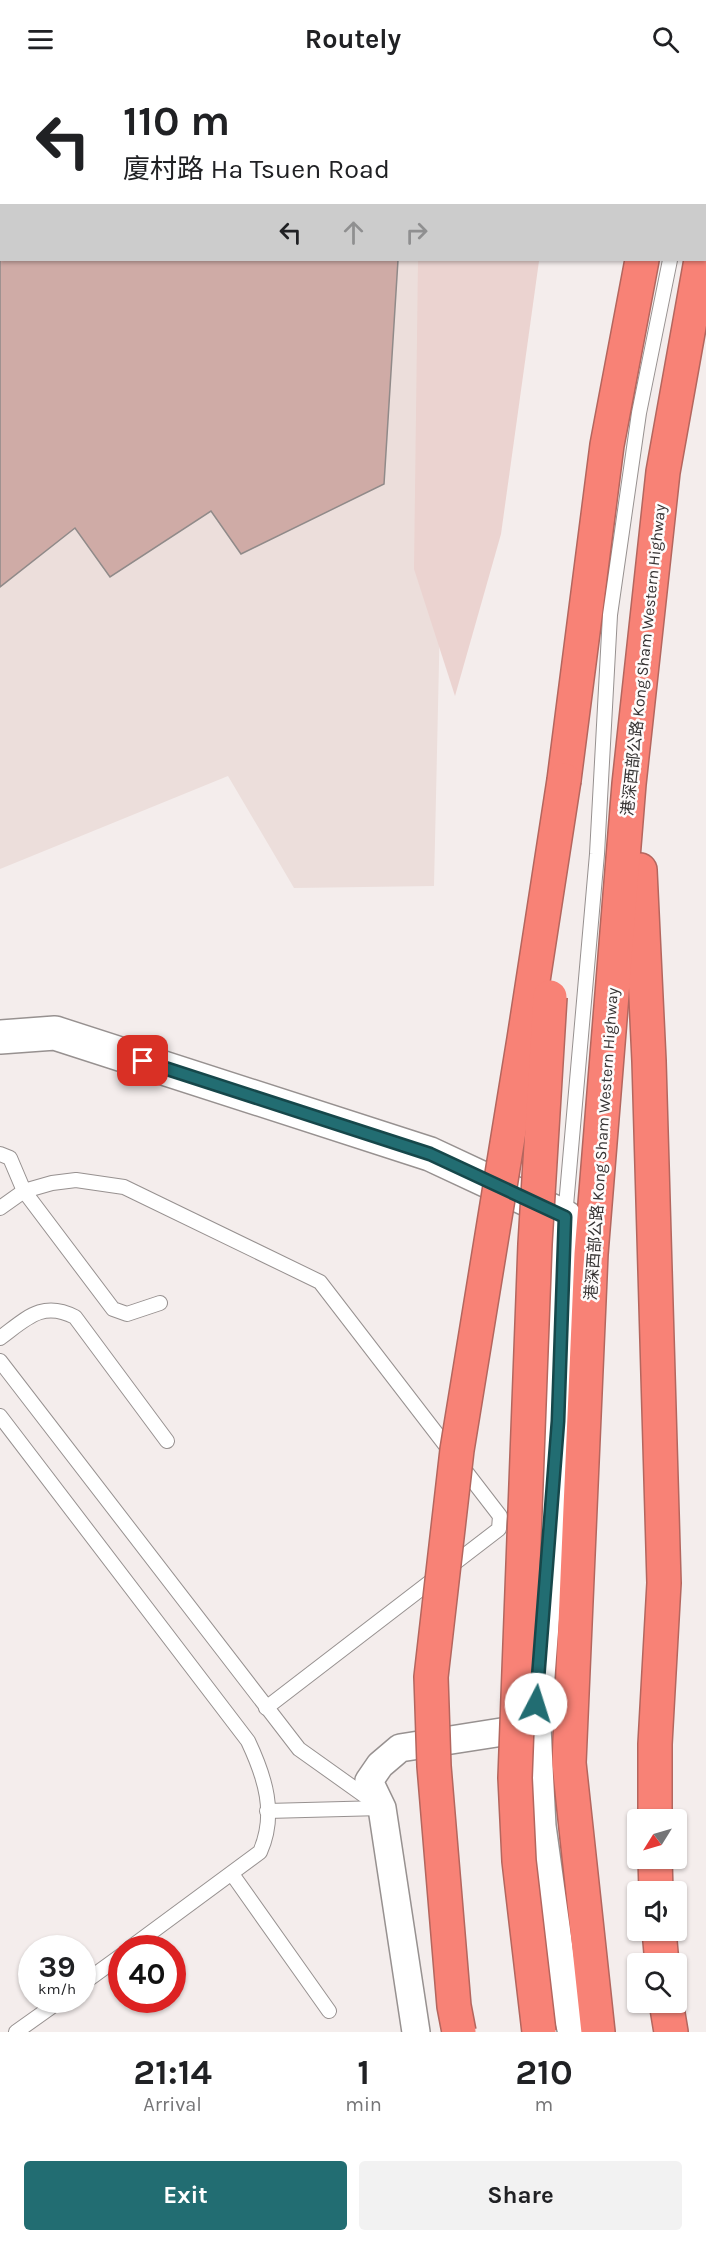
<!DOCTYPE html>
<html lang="en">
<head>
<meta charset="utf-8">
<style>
	body { margin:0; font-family:Karla,"Noto Sans SC",sans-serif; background:#f2f2f2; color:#202124; height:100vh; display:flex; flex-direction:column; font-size:22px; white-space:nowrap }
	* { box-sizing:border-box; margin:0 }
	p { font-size:20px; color:#757577 }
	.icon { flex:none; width:33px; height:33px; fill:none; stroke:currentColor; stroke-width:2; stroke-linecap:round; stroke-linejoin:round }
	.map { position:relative; height:1954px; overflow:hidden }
	.sheet { display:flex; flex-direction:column; background:#fff; flex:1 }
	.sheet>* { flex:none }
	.banner { position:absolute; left:0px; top:0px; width:706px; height:183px; box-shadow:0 2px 4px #0004; background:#fff; color:#202124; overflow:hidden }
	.needle { width:39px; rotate:233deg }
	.controls { position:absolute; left:627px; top:1731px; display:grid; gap:12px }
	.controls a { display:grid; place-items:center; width:60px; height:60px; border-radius:6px; background:#fff; box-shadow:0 2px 4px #0004; font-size:30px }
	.speed { position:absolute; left:18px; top:1857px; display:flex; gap:12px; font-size:30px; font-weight:700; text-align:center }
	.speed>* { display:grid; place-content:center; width:78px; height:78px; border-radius:50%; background:#fff; box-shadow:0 2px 4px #0004; line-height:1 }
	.speed small { font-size:15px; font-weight:400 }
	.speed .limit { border:9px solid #d22; background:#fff; color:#111 }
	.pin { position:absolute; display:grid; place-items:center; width:51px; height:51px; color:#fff; margin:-26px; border-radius:12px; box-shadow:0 3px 9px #0006 }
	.me { position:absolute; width:66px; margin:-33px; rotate:5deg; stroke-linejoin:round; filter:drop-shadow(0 0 4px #0008) }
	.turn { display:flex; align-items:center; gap:21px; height:126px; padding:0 24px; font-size:27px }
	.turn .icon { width:78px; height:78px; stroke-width:2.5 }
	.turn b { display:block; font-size:42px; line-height:51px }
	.lanes { display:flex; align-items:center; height:57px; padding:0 24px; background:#0003; justify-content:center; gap:30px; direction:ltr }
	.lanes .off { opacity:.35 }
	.eta { display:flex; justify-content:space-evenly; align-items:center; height:102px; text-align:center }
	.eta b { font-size:36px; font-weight:700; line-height:42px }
	.cta { display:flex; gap:12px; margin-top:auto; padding:12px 24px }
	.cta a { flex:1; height:69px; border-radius:6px; background:#226d72; color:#fff; font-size:24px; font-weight:700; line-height:69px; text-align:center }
	.cta a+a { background:#f2f2f2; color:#202124 }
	header { display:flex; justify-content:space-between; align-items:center; height:78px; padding:0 24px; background:#fff; font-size:27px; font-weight:700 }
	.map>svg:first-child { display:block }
	.built { fill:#ecdedb }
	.green { fill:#ebd3d0 }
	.building { fill:#cfaba6; stroke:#908a89; stroke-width:1.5 }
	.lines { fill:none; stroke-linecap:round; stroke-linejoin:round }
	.service-casing { stroke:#979190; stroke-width:16 }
	.minor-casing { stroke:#979190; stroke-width:30 }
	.tertiary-casing { stroke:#979190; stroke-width:36 }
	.motorway-casing { stroke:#b4665e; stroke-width:36 }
	.service { stroke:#fff; stroke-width:14 }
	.minor { stroke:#fff; stroke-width:27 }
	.tertiary { stroke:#fff; stroke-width:33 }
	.motorway { stroke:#f88276; stroke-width:33 }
	.motorway-bridge-casing { stroke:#b4665e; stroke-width:36; stroke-linecap:butt }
	.motorway-bridge { stroke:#f88276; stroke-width:33 }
	.route-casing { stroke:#16474a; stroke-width:15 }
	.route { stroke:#226d72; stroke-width:10 }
	.labels { text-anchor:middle; stroke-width:5; stroke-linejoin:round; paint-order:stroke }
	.street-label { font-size:16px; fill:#353232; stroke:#fefbfb }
</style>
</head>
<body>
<header><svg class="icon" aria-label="menu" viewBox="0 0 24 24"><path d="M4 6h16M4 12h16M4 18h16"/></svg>Routely<svg class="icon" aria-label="search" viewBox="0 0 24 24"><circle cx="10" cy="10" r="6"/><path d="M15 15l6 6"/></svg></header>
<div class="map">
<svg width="706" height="1954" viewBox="0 0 706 1954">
	<rect width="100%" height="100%" fill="#f4edec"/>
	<polygon class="built" points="0,0 356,0 2,2 2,182 448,182 434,808 294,810 228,698 0,791"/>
	<polygon class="green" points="418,182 539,183 501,456 455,618 414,491"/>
	<g class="building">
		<polygon points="252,0 309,0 310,2 249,2"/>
		<polygon points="0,120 2,182 398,182 384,406 241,476 211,433 110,499 75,450 0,509"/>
	</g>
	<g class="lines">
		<defs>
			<g id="service">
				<polyline points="705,21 706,16"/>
				<polyline points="0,1076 10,1080 24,1113 113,1231 127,1236 160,1225"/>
				<polyline points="0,1130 24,1113 52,1105 76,1102 124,1109 320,1204 500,1438 499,1451 266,1630"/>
				<polyline points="565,1139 597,776 610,537 639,335 670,182"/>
				<path d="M0,1260C26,1241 42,1222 75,1239L167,1363"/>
				<polyline points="0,1283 299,1671 372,1723"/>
				<path d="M0,1338L248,1663C265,1699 277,1736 260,1774L130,1870"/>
				<polyline points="267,1733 382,1730"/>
				<polyline points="232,1796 329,1933"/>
				<polyline points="82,1906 122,1877"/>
				<polyline points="16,1954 61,1922"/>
			</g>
			<g id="minor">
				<polyline points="625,2 626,0"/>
				<polyline points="416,1954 382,1730 369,1703 380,1687 400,1670 534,1649"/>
			</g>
			<polyline id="tertiary" points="0,959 55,955 430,1076 565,1139 558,1343 534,1649 539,1748 560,1899 575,1954"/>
			<g id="motorway">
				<polyline points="686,2 686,0"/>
				<polyline points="564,702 607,367 642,182"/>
				<polyline points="640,792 649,983 664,1505 655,1666 655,1742"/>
				<polyline points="655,1780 656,1814"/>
				<polyline points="659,1852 662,1886"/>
				<polyline points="666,1924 671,1954"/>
				<polyline points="598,1954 569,1685 591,1176 629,706 663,394 701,182"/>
			</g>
		</defs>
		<use href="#service" class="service-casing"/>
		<use href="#minor" class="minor-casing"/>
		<use href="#tertiary" class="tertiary-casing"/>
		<use href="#motorway" class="motorway-casing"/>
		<use href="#service" class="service"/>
		<use href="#minor" class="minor"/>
		<use href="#tertiary" class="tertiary"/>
		<use href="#motorway" class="motorway"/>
		<defs>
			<g id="motorway-bridge">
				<polyline points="459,1954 454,1928 434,1688 431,1599 457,1372 524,961 564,702"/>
				<polyline points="539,1954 519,1783 515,1700 535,1166 550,919"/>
			</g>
		</defs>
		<use href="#motorway-bridge" class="motorway-bridge-casing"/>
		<use href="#motorway-bridge" class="motorway-bridge"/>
	</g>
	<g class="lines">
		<defs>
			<polyline id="route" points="143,983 430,1076 565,1139 558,1343 536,1626"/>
		</defs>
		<use href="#route" class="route-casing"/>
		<use href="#route" class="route"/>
	</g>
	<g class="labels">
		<g class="street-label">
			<text transform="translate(643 582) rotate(-84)" y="6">港深西部公路 Kong Sham Western Highway</text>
			<text transform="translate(601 1066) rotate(-86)" y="6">港深西部公路 Kong Sham Western Highway</text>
		</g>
	</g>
</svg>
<div class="controls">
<a><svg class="needle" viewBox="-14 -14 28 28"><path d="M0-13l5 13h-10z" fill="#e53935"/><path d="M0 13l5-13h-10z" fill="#757577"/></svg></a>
<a><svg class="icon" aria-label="sound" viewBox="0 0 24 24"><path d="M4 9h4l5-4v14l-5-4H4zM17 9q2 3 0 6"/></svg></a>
<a><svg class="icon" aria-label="search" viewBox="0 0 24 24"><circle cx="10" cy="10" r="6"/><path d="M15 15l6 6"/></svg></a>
</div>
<div class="speed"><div>39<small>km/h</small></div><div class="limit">40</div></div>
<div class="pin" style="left:143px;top:983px;background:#d93025"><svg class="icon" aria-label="arrive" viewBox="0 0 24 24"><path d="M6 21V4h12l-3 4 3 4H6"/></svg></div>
<svg class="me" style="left:536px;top:1626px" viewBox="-20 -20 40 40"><circle r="19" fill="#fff"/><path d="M0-13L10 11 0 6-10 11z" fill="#226d72"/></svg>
<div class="banner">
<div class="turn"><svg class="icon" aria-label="left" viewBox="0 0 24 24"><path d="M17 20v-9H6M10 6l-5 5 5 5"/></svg><div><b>110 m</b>廈村路 Ha Tsuen Road</div></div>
<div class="lanes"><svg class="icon" aria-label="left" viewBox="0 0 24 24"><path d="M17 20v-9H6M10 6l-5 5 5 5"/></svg><svg class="icon off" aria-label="ahead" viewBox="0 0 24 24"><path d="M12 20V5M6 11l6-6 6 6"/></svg><svg class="icon off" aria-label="right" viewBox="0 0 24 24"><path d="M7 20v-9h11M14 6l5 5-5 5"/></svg></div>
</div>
</div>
<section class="sheet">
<div class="eta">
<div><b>21:14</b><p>Arrival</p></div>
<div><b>1</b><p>min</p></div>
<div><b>210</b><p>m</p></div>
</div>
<div class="cta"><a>Exit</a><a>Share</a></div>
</section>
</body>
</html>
